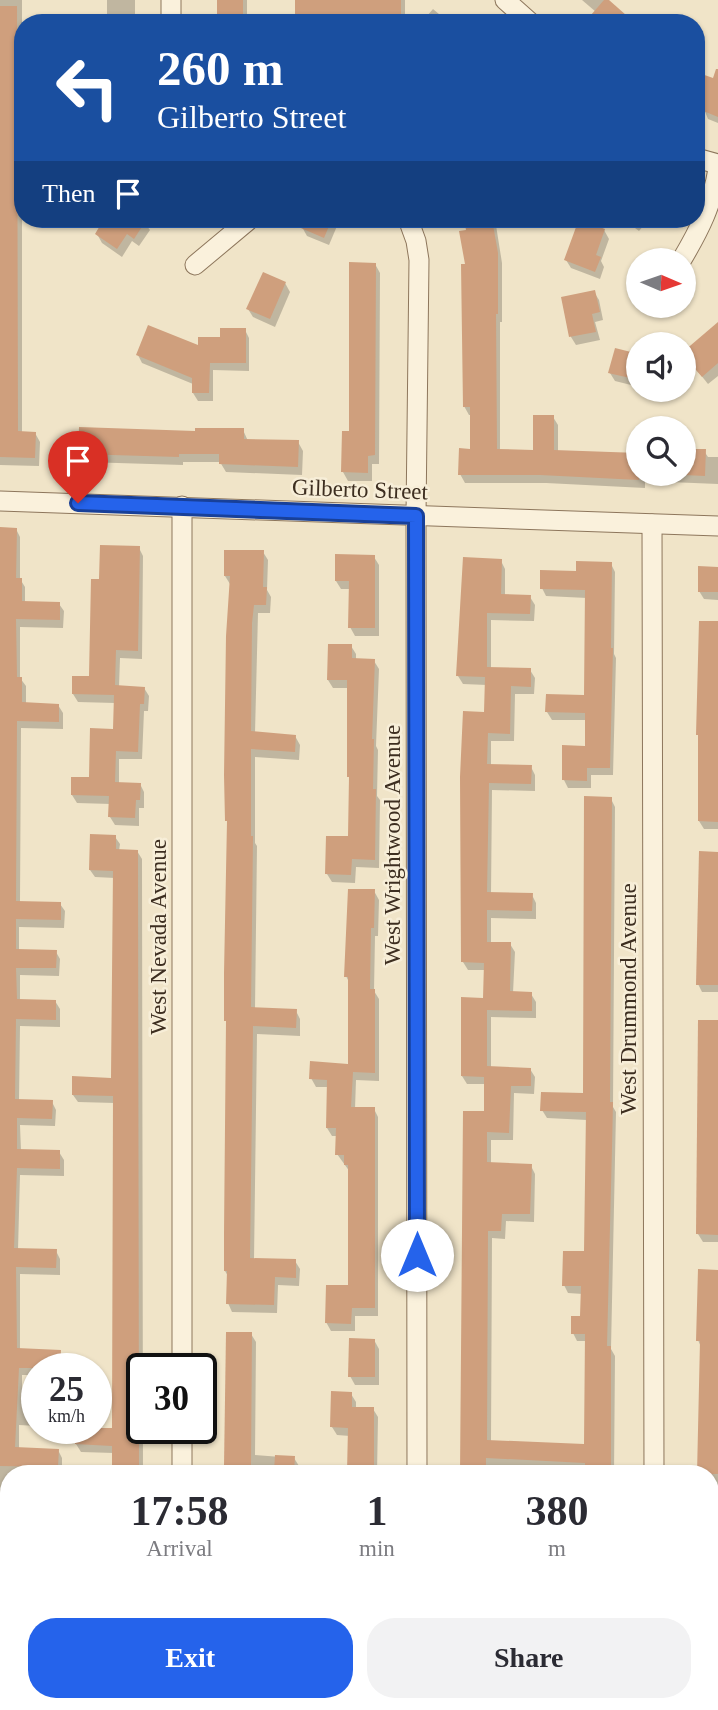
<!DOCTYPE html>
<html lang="en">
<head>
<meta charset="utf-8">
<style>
	body { margin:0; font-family:"Times New Roman",serif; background:#f2f2f3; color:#2b2b33; height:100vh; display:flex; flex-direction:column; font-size:26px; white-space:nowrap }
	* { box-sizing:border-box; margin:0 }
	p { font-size:23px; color:#7c7c81 }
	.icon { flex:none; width:38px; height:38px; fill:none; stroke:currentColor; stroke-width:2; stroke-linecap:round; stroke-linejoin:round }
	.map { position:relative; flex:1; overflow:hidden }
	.drawer { position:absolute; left:0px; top:1465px; width:719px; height:247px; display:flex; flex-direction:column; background:#fff; border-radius:28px 28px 0 0; box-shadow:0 2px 5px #0004 }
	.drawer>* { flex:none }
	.hud { position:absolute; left:14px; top:14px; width:691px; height:214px; border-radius:28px; box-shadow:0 2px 5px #0004; background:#1a4fa0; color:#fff; overflow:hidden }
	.needle { width:46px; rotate:92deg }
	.buttons { position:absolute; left:626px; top:248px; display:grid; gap:14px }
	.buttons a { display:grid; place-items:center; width:70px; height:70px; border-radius:50%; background:#fff; box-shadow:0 2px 5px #0004; font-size:35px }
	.speed { position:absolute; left:21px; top:1353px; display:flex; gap:14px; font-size:35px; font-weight:700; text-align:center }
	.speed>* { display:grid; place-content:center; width:91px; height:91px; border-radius:50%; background:#fff; box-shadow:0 2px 5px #0004; line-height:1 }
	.speed small { font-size:18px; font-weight:400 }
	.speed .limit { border:4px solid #111; border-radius:10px; background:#fff; color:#111 }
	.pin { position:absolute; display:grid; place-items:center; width:60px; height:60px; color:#fff; margin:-72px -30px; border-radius:50% 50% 50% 0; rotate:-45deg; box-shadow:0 0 7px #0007 }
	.pin .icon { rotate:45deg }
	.me { position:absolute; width:77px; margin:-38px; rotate:0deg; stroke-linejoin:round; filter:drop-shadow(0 0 5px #0008) }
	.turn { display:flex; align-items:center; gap:24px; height:147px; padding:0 28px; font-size:32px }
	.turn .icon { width:91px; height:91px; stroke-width:2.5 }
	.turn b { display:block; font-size:49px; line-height:60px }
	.then { display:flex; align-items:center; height:66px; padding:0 28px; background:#0003; gap:14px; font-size:26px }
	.eta { display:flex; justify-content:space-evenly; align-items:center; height:119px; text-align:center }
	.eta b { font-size:42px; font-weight:600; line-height:49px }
	.cta { display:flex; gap:14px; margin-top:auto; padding:14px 28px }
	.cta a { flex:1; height:80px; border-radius:28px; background:#2563eb; color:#fff; font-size:28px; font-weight:600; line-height:80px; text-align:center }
	.cta a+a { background:#f2f2f3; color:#2b2b33 }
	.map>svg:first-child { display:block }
	.shadow { fill:#0003 }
	.building { fill:#cf9f7d }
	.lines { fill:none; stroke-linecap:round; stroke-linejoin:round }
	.street-casing { stroke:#8d765c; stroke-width:21 }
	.street { stroke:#faf1dc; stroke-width:19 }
	.route-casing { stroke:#184099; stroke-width:18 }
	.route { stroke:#2563eb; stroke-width:12 }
	.labels { text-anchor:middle; stroke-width:5; stroke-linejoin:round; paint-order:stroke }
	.street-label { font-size:23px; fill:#3d2e20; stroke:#f7eed8 }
</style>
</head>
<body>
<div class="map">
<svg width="718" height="1710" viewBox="0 0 718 1710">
	<rect width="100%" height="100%" fill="#f0e4c8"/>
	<g class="shadow">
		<polygon points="0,0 22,0 22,433 35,433 40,442 39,466 0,465"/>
		<polygon points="107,0 135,0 135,22 107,23"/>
		<rect x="219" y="0" width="28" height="23"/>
		<polygon points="297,0 405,0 405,23 301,23 297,15"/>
		<polygon points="582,0 606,0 596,12"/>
		<polygon points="433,9 446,20 452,14 463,23 421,23"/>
		<polygon points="697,74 718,82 718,123 708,119 704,109 696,107"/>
		<polygon points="108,219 141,219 150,230 139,246 132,241 122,257 102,243 97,234"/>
		<polygon points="306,219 340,219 329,245 307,236 302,227"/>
		<polygon points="467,219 495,219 502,263 502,322 500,322 500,451 534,452 553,417 558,425 558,452 639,474 684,474 704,451 708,457 718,457 718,484 645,481 645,488 546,483 465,483 460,474 472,450 472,415 469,415 464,406 467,266 473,230"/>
		<polygon points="623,219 649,219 639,231"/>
		<polygon points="604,230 609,239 601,261 604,267 600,279 571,268 566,260"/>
		<polygon points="375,264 380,273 379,464 372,464 372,481 348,481 343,472"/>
		<polygon points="285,283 290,292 275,327 253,317 248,309"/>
		<polygon points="594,292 599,300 603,320 595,322 600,340 576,345 571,337 563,299"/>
		<polygon points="245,330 249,338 249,371 213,370 213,401 198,401 193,393 193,384 142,363 138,355 199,348"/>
		<polygon points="718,331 718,376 708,384 684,354"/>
		<polygon points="635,346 639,347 639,387 615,381 610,373 633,355"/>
		<polygon points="243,430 248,441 298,442 303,451 302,475 226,472 220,462 183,462 183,465 85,462 80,453 197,433"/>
		<polygon points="0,529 16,529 20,537 20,579 25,587 25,603 59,604 64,611 63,628 20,627 20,678 26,686 26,704 58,705 63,713 63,729 21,728 20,903 60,904 65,911 64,928 19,927 19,951 56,952 60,959 59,976 20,975 20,1001 55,1001 60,1009 60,1027 20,1026 19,1101 52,1102 56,1110 55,1126 20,1125 21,1151 59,1152 64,1160 64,1176 20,1175 18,1250 56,1251 60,1259 60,1275 20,1274 20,1350 60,1352 64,1359 64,1368 37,1368 37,1375 22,1375 22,1401 37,1402 37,1426 19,1425 19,1449 58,1450 62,1458 62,1474 9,1474 9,1703 31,1703 31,1708 0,1707"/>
		<polygon points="139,548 143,556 142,659 120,658 119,687 144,688 149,696 148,711 144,711 142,759 119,759 119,784 140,784 144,792 144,808 139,808 139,826 115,825 110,817 111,804 77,803 72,795 91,779 114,731 115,703 78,702 73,694 91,678 101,581"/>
		<polygon points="263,552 268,560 267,590 271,597 270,613 258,613 255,733 295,736 300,745 299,760 255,757 255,843 257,846 255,1009 296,1011 300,1019 300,1036 257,1034 254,1260 295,1261 300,1269 299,1286 278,1285 277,1313 232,1312 228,1303 228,1276 225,1271 228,824 227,821 230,584 225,576"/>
		<polygon points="374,557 379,565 379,636 355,636 350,627 351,589 341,589 336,581"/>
		<polygon points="501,561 505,569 505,596 530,597 535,605 534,621 491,620 491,669 530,670 535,678 534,694 515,694 514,741 491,741 491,766 531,767 535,775 535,791 492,790 491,894 532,895 536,903 536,919 491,918 491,943 510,944 515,952 513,993 531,994 536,1002 536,1018 491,1017 491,1068 530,1069 535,1077 534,1094 514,1093 513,1140 491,1140 491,1164 531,1166 535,1174 534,1222 506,1221 505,1239 492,1238 491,1442 586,1446 587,1341 577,1341 573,1333 582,1318 583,1294 568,1293 564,1285 585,1253 587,1120 547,1118 542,1110 585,1095 611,799 615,807 613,1107 616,1112 611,1349 615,1356 614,1474 587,1474 587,1470 490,1466 490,1474 461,1474 464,1112 486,1113 486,1084 467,1084 462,1076 484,1000 486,970 468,970 463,962 486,714 487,685 463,684 458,676"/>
		<polygon points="611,564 615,572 614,654 616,658 613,775 591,775 591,788 568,788 564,780 587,748 587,720 552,720 547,712 586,696 587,598 546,596 542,588 577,573"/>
		<polygon points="718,568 718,600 704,599 699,591"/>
		<polygon points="718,623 718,829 704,829 699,821"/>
		<polygon points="351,646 356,654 356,660 374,661 379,669 376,746 378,750 377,796 380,800 379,868 356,867 355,883 332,882 327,874 350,838 349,688 333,688 328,680"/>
		<polygon points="115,837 120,844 119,851 137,851 142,859 143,1474 114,1474 114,1453 81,1452 76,1444 77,1428 113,1428 115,1103 78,1102 73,1095 113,1079 115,878 95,877 90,870"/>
		<polygon points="718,854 718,992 702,992 698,984"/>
		<polygon points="374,891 379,900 378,936 375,936 374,991 379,999 379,1081 356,1080 355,1109 374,1109 378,1117 378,1316 355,1316 355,1331 331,1331 326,1322 350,1287 350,1172 337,1154 338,1136 332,1136 327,1128 329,1087 316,1087 311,1078 350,1066 350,984 346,976"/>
		<polygon points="718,1022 718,1242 703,1242 698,1234"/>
		<polygon points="718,1271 718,1578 710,1578 710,1474 701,1347 698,1340"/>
		<polygon points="227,1334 251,1334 256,1342 255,1455 294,1458 299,1466 298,1474 226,1474"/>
		<polygon points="374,1340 379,1349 379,1385 355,1385 350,1376"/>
		<polygon points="351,1394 356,1402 356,1408 373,1409 378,1417 377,1474 349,1474 350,1436 337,1435 332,1427"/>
		<polygon points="710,1602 718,1603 718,1710 699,1710 699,1703 710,1703"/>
		<polygon points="97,1703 138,1703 138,1710 101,1710"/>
		<polygon points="227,1703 268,1703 268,1710 230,1710"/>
		<rect x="336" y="1703" width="41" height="7"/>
		<rect x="463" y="1703" width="42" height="7"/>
		<polygon points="573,1703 613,1703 613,1710 572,1710"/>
	</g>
	<g class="building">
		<rect x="217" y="0" width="26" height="17"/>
		<polygon points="295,0 401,0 401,23 377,23 378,19 353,19 353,15 295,16"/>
		<polygon points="604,0 609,0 635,23 584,23"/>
		<polygon points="0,6 17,6 18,431 36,432 35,458 0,457"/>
		<polygon points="716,69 718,69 718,117 701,110 704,104 696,101 696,72 713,78"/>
		<polygon points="104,219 147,219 134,239 127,234 117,249 95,234"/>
		<polygon points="280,219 332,219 324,238"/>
		<polygon points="464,219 492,219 498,253 498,314 496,314 497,449 533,450 533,415 554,415 554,450 639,453 639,480 540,475 458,475 459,448 470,449 470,407 463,407 461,264 465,264 459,231 466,230"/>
		<polygon points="579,219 605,229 596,255 601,257 595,272 564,260"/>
		<polygon points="349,262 376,263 375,455 368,456 368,473 341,472 342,431 349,431"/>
		<polygon points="263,272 286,282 270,319 246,309"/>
		<polygon points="595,290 600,312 592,314 596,332 569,337 561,297"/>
		<polygon points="718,322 718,363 702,377 684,356 684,351"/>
		<polygon points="148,325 198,345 198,337 220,337 220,328 246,328 246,363 210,363 209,393 192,393 192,378 136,355"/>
		<polygon points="615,348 639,354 639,380 608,373"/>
		<polygon points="79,427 195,431 195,428 244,428 244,439 299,440 298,467 219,464 219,454 179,454 179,457 78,454"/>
		<polygon points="684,449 706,449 705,476 684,475"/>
		<polygon points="0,527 17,528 16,578 22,578 22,601 60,602 60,620 16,619 17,677 22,677 22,702 59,704 59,722 17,721 16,901 61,902 61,920 16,919 16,949 57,950 56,968 16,968 17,999 56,1000 56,1020 16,1019 15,1099 53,1100 52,1119 17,1118 17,1149 60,1150 60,1169 17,1168 14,1248 57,1249 56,1268 16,1267 17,1348 61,1350 60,1368 19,1368 15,1447 59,1449 58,1467 0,1466"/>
		<polygon points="100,545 140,546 138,651 116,650 115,685 145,687 144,704 140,704 138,752 116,751 115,782 141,783 140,800 136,800 135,818 108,817 109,796 71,795 71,777 89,777 90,728 113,729 114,695 72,694 72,676 89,676 91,579 99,579"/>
		<polygon points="224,550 264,550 263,587 267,587 266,605 254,605 252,623 251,731 296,735 295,752 251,749 251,836 253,836 251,1007 297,1009 296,1028 253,1026 250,1258 296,1259 296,1278 275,1277 274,1305 226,1304 227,1271 224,1271 224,1233 226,1021 224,1021 224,973 227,821 225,821 224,775 226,636 230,576 224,576"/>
		<polygon points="335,554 375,555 375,628 348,628 349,581 335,581"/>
		<polygon points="463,557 502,559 501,594 531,595 530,614 487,613 487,667 531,668 531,687 511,686 510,734 488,733 487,764 532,765 531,784 489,783 487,892 533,893 532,911 487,910 487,942 511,942 510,991 532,992 532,1011 487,1010 487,1066 531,1068 531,1086 511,1086 509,1133 487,1132 487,1162 532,1164 530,1214 502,1214 501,1231 488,1231 487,1440 584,1444 585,1334 571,1334 571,1316 580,1316 581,1286 562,1286 563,1251 584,1251 586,1112 540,1111 541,1092 583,1093 584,796 612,797 610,1102 613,1102 612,1147 607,1346 611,1346 611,1474 585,1474 585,1463 486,1458 486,1474 460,1474 463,1111 484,1111 484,1077 461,1076 461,997 483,998 484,963 461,962 460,777 463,711 484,712 485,677 456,676"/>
		<polygon points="576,561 612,562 611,648 613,648 610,768 587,768 587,781 562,780 562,745 585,746 585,713 545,712 546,694 584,695 585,590 540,589 540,570 576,571"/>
		<polygon points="698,566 718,567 718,592 698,592"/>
		<polygon points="699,621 718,621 718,822 698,821 698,735 696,735"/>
		<polygon points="328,644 352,644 352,658 375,659 372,739 374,739 373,789 376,789 375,860 352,859 351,875 325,874 326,836 348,836 349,777 347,777 347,680 327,680"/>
		<polygon points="90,834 116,835 116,849 138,850 139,1470 112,1470 112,1446 75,1444 75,1428 112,1428 113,1096 72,1095 72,1076 111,1078 113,871 89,870"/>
		<polygon points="699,851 718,852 718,985 696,985"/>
		<polygon points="348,889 375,889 374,928 371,928 370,989 375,989 375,1073 353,1072 351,1107 375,1107 375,1308 352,1308 351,1324 325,1323 326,1285 348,1285 348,1165 344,1165 344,1155 335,1155 336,1128 326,1128 327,1080 309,1079 310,1061 348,1064 348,977 344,977"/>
		<polygon points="698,1020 718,1020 718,1235 696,1234"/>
		<polygon points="698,1269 718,1270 718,1474 697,1474 700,1341 696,1341"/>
		<polygon points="226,1332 252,1332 251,1466 224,1466"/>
		<polygon points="349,1338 375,1339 375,1377 348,1377"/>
		<polygon points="331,1391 352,1392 352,1407 374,1407 374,1472 347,1472 348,1428 330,1427"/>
		<polygon points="275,1455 295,1456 294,1472 274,1471"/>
	</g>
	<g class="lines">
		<defs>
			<g id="street">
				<polyline points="505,0 531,23"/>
				<polyline points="171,23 171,0"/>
				<polyline points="696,158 718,164"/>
				<polyline points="408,219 416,241 419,260 416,516 417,1474"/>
				<path d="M681,261C700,229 712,205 718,169"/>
				<polyline points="195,265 250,219"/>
				<polyline points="0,501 718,526"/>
				<polyline points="182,506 182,1368"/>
				<polyline points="652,524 654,1474"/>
				<polyline points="182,1428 182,1474"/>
				<polyline points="183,1703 183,1710"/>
				<polyline points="418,1703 418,1710"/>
				<polyline points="654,1703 654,1710"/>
			</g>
		</defs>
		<use href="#street" class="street-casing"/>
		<use href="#street" class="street"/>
	</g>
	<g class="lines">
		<defs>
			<polyline id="route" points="78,503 416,516 417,1255"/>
		</defs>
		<use href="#route" class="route-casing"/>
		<use href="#route" class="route"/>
	</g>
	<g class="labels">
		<g class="street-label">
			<text transform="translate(360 489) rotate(2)" y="8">Gilberto Street</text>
			<text transform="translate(392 845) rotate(-90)" y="8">West Wrightwood Avenue</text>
			<text transform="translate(158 937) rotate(-90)" y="8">West Nevada Avenue</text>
			<text transform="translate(628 999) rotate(-90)" y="8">West Drummond Avenue</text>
		</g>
	</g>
</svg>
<div class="buttons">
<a><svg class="needle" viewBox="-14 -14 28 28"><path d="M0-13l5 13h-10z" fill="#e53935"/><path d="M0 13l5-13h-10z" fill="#7c7c81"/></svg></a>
<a><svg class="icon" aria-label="sound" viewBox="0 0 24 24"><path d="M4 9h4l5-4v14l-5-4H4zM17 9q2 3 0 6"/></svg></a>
<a><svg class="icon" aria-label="search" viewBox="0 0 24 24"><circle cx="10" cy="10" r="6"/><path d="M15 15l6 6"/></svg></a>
</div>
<div class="speed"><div>25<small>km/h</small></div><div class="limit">30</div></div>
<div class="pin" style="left:78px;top:503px;background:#d93025"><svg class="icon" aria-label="arrive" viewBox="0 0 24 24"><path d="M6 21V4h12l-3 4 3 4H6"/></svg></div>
<svg class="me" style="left:417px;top:1255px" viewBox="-20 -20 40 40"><circle r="19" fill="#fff"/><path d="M0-13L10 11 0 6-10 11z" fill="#2563eb"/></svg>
<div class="hud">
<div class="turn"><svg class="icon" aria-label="left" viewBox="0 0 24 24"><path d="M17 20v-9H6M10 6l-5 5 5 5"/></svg><div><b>260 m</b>Gilberto Street</div></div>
<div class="then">Then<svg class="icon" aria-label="arrive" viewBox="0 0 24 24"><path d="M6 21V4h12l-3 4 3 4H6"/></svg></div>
</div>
<section class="drawer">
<div class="eta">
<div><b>17:58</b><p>Arrival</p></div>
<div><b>1</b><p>min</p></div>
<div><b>380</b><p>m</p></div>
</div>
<div class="cta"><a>Exit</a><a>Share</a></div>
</section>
</div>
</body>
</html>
